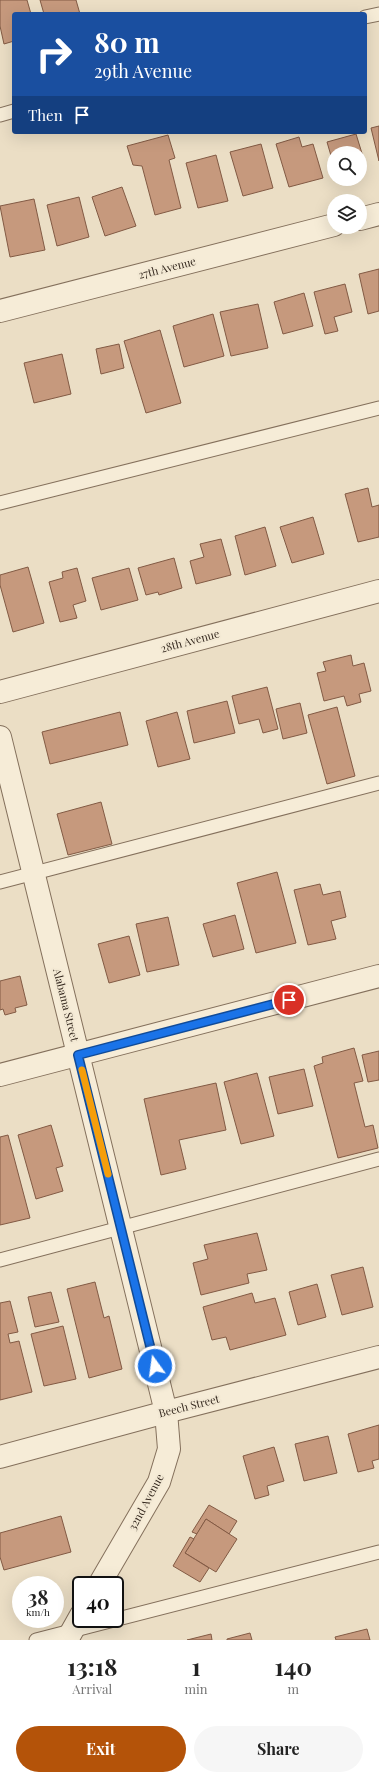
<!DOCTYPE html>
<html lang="en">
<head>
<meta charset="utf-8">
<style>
	body { margin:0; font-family:"Playfair Display",serif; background:#f6f6f6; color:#222; height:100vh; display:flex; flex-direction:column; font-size:15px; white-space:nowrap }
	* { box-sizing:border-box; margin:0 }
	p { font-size:13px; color:#767676 }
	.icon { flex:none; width:22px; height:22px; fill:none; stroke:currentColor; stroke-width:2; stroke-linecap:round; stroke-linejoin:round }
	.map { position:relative; height:1640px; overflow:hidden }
	.details { display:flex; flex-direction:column; background:#fff; flex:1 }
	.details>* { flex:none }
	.guide { position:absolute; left:12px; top:12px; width:355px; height:122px; border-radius:4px; box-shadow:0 4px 16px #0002; background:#1a4fa0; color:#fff; overflow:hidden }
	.controls { position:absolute; left:327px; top:146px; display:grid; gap:8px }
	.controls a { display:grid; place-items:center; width:40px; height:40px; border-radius:50%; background:#fff; box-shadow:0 4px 16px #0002; font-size:20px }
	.speed { position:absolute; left:12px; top:1576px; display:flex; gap:8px; font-size:20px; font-weight:700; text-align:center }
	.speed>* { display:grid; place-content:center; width:52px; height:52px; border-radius:50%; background:#fff; box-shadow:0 4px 16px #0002; line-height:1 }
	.speed small { font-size:10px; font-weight:400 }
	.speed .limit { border:2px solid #111; border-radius:6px; background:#fff; color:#111 }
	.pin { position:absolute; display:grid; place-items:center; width:34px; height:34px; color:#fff; margin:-17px; border:2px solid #fff; border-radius:50%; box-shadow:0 1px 4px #0007 }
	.me { position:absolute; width:44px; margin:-22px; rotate:346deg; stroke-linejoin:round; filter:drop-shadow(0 0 3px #0008) }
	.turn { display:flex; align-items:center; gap:14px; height:84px; padding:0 16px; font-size:18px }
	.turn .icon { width:52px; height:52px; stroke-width:2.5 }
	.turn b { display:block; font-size:28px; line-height:34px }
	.then { display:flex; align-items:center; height:38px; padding:0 16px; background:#0003; gap:8px; font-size:15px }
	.eta { display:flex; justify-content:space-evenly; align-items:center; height:68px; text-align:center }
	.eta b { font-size:24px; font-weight:700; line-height:28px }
	.cta { display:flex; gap:8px; margin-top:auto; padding:8px 16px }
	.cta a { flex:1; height:46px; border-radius:24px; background:#b45309; color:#fff; font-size:16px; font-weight:700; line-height:46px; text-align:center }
	.cta a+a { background:#f6f6f6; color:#222 }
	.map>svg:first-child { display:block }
	.building { fill:#c6997d; stroke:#825a44 }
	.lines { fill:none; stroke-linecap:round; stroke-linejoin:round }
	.service-casing { stroke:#84705c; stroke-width:15 }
	.minor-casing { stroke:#84705c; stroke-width:24 }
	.tertiary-casing { stroke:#84705c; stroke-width:24 }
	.service { stroke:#f6ecd7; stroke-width:13 }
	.minor { stroke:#f6ecd7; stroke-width:22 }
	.tertiary { stroke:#f6ecd7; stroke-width:22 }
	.route-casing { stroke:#114b97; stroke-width:10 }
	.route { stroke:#1a73e8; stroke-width:7 }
	.slow { stroke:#f59e0b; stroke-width:7 }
	.labels { text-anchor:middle; stroke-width:4; stroke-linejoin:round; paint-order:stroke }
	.street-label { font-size:11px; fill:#35291f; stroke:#f3e9d4 }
</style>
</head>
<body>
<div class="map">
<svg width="379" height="1640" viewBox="0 0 379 1640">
	<rect width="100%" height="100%" fill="#ebdec5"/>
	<g class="building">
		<polygon points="0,0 27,0 31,14 14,14 14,41 4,44 0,26"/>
		<polygon points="40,0 76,0 80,14 44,14"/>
		<polygon points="379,126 379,161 371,128"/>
		<polygon points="356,134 365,163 360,164 360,153 334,153 334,166 327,142"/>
		<polygon points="168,135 175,158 169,160 181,208 155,215 142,166 133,165 127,146"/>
		<polygon points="299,137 302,147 313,144 323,178 289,187 276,144"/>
		<polygon points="261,144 273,188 243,196 230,152"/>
		<polygon points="216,155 228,201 198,208 186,163"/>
		<polygon points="122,187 136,226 105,236 92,197"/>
		<polygon points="79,197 89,237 57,246 47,205"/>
		<polygon points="34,199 45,250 10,257 0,206"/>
		<polygon points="379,269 379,311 368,314 359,274"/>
		<polygon points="345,284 352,312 334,317 338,331 325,334 314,292"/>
		<polygon points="304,293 313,326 283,334 274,302"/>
		<polygon points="258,304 268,348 231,356 220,312"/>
		<polygon points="213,314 224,356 184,367 173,326"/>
		<polygon points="160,330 181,403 146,413 124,341"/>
		<polygon points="119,344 124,368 101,374 96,349"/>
		<polygon points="62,354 71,394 34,403 24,363"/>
		<polygon points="368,488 372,507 379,505 379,537 358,542 345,494"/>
		<polygon points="313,517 324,554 292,563 280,527"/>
		<polygon points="265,527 276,566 245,575 235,536"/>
		<polygon points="221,539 231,575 196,584 190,561 204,557 200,544"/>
		<polygon points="174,558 182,588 159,595 158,592 146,595 138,568"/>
		<polygon points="28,567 44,623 13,632 0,585 0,575"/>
		<polygon points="77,568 86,601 73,605 77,618 60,622 49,582 63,578 62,572"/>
		<polygon points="129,568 138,600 101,610 92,578"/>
		<polygon points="351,655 353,666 364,663 371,691 359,694 361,702 347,706 344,696 324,701 317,673 326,671 323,662"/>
		<polygon points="267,687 278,729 263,733 259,719 239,724 232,696"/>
		<polygon points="227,701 235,733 194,743 187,711"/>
		<polygon points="300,703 307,733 283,739 276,709"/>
		<polygon points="337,707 355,776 327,784 308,715"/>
		<polygon points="120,712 128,745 50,764 42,732"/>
		<polygon points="177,712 190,759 158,767 146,721"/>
		<polygon points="101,802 112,844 68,855 57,814"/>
		<polygon points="277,872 296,943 256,953 237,883"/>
		<polygon points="320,884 323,895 340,891 346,917 331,921 336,939 308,945 294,890"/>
		<polygon points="235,915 244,949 213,957 203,924"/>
		<polygon points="168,917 179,965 147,972 136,924"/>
		<polygon points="129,936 140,975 109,983 98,944"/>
		<polygon points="20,976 27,1005 15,1008 16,1012 5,1015 3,1009 0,1010 0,981"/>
		<polygon points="354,1048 363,1081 354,1083 365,1127 373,1125 378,1148 338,1158 314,1066 323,1063 322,1057"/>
		<polygon points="379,1051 379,1080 368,1082 362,1055"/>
		<polygon points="304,1069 313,1106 278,1114 269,1077"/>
		<polygon points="257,1073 274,1136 241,1144 224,1082"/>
		<polygon points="216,1083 226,1130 179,1140 186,1169 161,1175 144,1099"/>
		<polygon points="51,1125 63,1166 56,1168 63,1191 36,1199 18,1135"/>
		<polygon points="8,1135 30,1218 0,1225 0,1137"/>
		<polygon points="257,1233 267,1270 247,1274 249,1283 201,1295 193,1263 208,1259 204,1245"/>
		<polygon points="363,1267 373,1307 342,1315 331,1275"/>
		<polygon points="95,1282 104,1318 109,1316 122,1369 89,1378 67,1289"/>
		<polygon points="317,1284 326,1317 298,1325 289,1292"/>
		<polygon points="51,1292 59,1322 35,1327 28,1297"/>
		<polygon points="252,1293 255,1303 275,1298 286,1335 230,1350 226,1337 212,1340 203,1307"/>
		<polygon points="10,1301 18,1332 8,1334 10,1343 19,1341 32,1392 0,1400 0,1303"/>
		<polygon points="63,1326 76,1379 44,1386 31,1334"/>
		<polygon points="379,1425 379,1459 372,1461 374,1468 358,1472 348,1434"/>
		<polygon points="328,1436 337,1473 304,1481 295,1444"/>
		<polygon points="274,1447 284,1481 267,1486 269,1495 255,1499 243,1456"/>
		<polygon points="209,1505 237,1521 229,1534 206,1519 197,1534 192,1532"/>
		<polygon points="61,1516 71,1552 4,1570 0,1557 0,1533"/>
		<polygon points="206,1519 237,1539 216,1572 185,1553"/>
		<polygon points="190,1537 194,1539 185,1553 209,1568 200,1582 173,1566"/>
		<polygon points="367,1629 370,1640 336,1640 335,1637"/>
		<polygon points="250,1633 252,1640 227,1640 227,1639"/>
		<polygon points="211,1634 212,1640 187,1640"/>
	</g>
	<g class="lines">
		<defs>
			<g id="service">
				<polyline points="365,17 379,14"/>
				<polyline points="0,115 14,111"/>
				<polyline points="0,503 379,408"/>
				<polyline points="0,882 379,783"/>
				<polyline points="0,1260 379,1159"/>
				<polyline points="36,1640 379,1552"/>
			</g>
			<g id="minor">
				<polyline points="360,219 379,214"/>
				<polyline points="0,311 334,225"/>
				<polyline points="0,692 379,591"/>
				<polyline points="0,1075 379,976"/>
				<polyline points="0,1457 166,1412 379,1357"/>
			</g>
			<g id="tertiary">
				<polyline points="0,737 166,1412 169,1449 159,1482 99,1585"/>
				<polyline points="67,1640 81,1615"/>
			</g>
		</defs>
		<use href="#service" class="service-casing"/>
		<use href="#minor" class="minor-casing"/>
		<use href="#tertiary" class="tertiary-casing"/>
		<use href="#service" class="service"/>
		<use href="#minor" class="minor"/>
		<use href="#tertiary" class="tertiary"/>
	</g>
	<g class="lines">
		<defs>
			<polyline id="route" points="155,1366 78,1055 289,1000"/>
		</defs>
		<use href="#route" class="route-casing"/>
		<use href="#route" class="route"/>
		<polyline class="slow" points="82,1070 108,1174"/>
	</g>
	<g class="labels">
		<g class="street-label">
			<text transform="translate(167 268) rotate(-14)" y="4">27th Avenue</text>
			<text transform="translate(190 641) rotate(-15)" y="4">28th Avenue</text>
			<text transform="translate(66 1005) rotate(76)" y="4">Alabama Street</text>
			<text transform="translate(189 1406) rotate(-14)" y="4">Beech Street</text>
			<text transform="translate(146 1502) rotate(-62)" y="4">32nd Avenue</text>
		</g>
	</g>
</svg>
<div class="controls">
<a><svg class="icon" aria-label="search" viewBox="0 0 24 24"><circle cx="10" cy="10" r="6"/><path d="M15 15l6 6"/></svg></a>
<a><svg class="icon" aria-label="layers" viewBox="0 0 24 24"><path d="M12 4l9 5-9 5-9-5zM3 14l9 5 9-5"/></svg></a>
</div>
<div class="speed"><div>38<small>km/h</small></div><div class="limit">40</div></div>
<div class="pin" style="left:289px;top:1000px;background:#d93025"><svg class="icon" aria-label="arrive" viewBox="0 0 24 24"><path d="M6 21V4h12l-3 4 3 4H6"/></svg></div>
<svg class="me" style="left:155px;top:1366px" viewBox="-20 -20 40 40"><circle r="17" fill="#1a73e8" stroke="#fff" stroke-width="3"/><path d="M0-11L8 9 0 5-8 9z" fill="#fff"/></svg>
<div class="guide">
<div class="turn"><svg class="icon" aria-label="right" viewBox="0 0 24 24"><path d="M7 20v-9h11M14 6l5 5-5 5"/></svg><div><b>80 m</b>29th Avenue</div></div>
<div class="then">Then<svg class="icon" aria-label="arrive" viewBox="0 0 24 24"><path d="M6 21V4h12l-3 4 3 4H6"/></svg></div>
</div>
</div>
<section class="details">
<div class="eta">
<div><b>13:18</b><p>Arrival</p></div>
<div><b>1</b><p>min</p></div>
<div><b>140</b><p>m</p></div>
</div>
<div class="cta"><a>Exit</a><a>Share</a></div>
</section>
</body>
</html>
